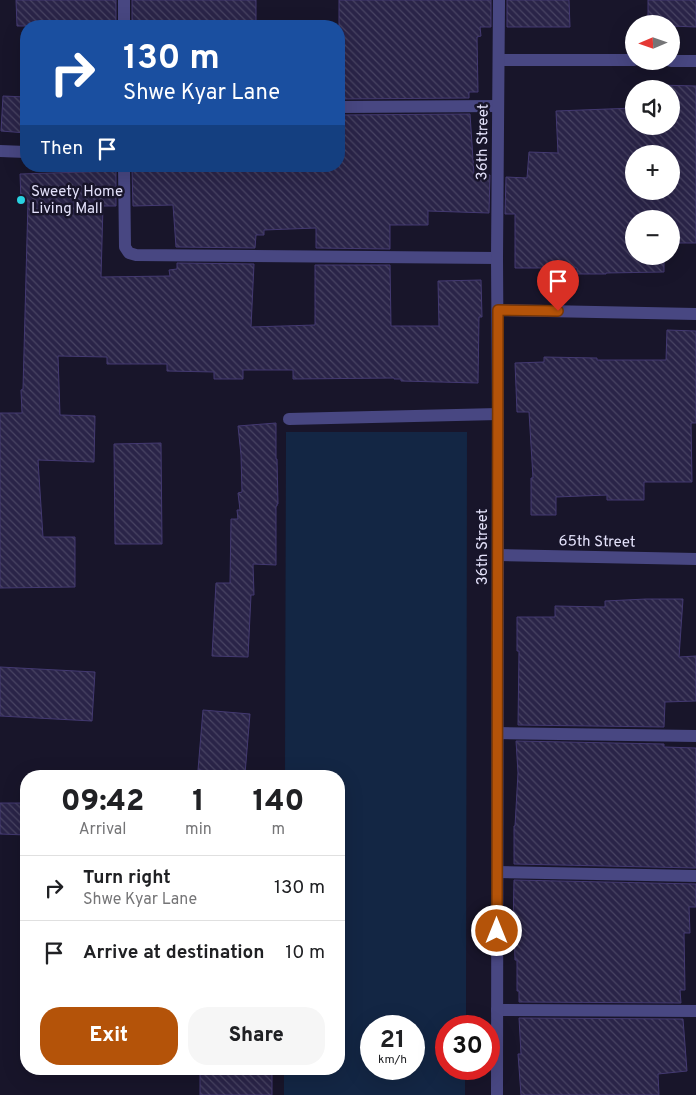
<!DOCTYPE html>
<html lang="en">
<head>
<meta charset="utf-8">
<style>
	body { margin:0; font-family:Overpass,sans-serif; background:#f6f6f6; color:#202124; height:100vh; display:flex; flex-direction:column; font-size:19px; white-space:nowrap }
	* { box-sizing:border-box; margin:0 }
	p { font-size:16px; color:#757577 }
	.icon { flex:none; width:28px; height:28px; fill:none; stroke:currentColor; stroke-width:2; stroke-linecap:round; stroke-linejoin:round }
	.map { position:relative; flex:1; overflow:hidden }
	.panel { position:absolute; left:20px; top:770px; width:325px; height:305px; display:flex; flex-direction:column; background:#fff; border-radius:20px; box-shadow:0 5px 20px #0002 }
	.panel>* { flex:none }
	.guide { position:absolute; left:20px; top:20px; width:325px; height:152px; border-radius:20px; box-shadow:0 5px 20px #0002; background:#1a4fa0; color:#fff; overflow:hidden }
	.needle { width:32px; rotate:268deg }
	.tools { position:absolute; left:625px; top:15px; display:grid; gap:10px }
	.tools a { display:grid; place-items:center; width:55px; height:55px; border-radius:50%; background:#fff; box-shadow:0 5px 20px #0002; font-size:25px }
	.speed { position:absolute; left:360px; top:1015px; display:flex; gap:10px; font-size:25px; font-weight:700; text-align:center }
	.speed>* { display:grid; place-content:center; width:65px; height:65px; border-radius:50%; background:#fff; box-shadow:0 5px 20px #0002; line-height:1 }
	.speed small { font-size:12px; font-weight:400 }
	.speed .limit { border:8px solid #d22; background:#fff; color:#111 }
	.pin { position:absolute; display:grid; place-items:center; width:42px; height:42px; color:#fff; margin:-51px -21px; border-radius:50% 50% 50% 0; rotate:-45deg; box-shadow:0 0 5px #0007 }
	.pin .icon { rotate:45deg }
	.me { position:absolute; width:55px; margin:-28px; rotate:0deg; stroke-linejoin:round; filter:drop-shadow(0 0 4px #0008) }
	.turn { display:flex; align-items:center; gap:18px; height:105px; padding:0 20px; font-size:22px }
	.turn .icon { width:65px; height:65px; stroke-width:2.5 }
	.turn b { display:block; font-size:35px; line-height:42px }
	.then { display:flex; align-items:center; height:48px; padding:0 20px; background:#0003; gap:10px; font-size:19px }
	.eta { display:flex; justify-content:space-evenly; align-items:center; height:85px; text-align:center }
	.eta b { font-size:30px; font-weight:800; line-height:35px }
	.cta { display:flex; gap:10px; margin-top:auto; padding:10px 20px }
	.cta a { flex:1; height:58px; border-radius:20px; background:#b45309; color:#fff; font-size:20px; font-weight:800; line-height:58px; text-align:center }
	.cta a+a { background:#f6f6f6; color:#202124 }
	ul { padding:0; list-style:none }
	li { display:flex; align-items:center; gap:15px; height:65px; padding:0 20px; border-top:1px solid #e0e0e0 }
	li div { flex:1 }
	li b { display:block; font-size:19px }
	li em { font-style:normal }
	.map>svg:first-child { display:block }
	.water { fill:#132644; fill-rule:evenodd }
	.building { fill:url(#building-back-hatch); stroke:#433971; fill-rule:evenodd }
	.lines { fill:none; stroke-linecap:round; stroke-linejoin:round }
	.minor { stroke:#484782; stroke-width:12 }
	.route-casing { stroke:#753606; stroke-width:12 }
	.route { stroke:#b45309; stroke-width:9 }
	.poi-dot { fill:#28d2e1; stroke:#18152a; stroke-width:2 }
	.labels { text-anchor:middle; stroke-width:5; stroke-linejoin:round; paint-order:stroke }
	.street-label { font-size:15px; fill:#e4e2fb; stroke:#18152a }
	.poi-label { font-size:15px; fill:#e4e2fb; stroke:#18152a; text-anchor:start }
</style>
</head>
<body>
<div class="map">
<svg width="696" height="1095" viewBox="0 0 696 1095">
	<defs>
		<pattern id="building-back-hatch" width="6" height="6" patternUnits="userSpaceOnUse" patternTransform="scale(1.25)"><rect width="6" height="6" fill="#2a2448"/><path d="M-1 5l2 2M0 0l6 6M5-1l2 2" fill="none" stroke="#494463"/></pattern>
	</defs>
	<rect width="100%" height="100%" fill="#18152a"/>
	<path class="water" d="M286,432H467L466,1026H446V1069H465V1095H284V1069H339V776H285ZM414,1026V1069H371V1026Z"/>
	<g class="building">
		<polygon points="16,0 116,0 116,26 17,26"/>
		<rect x="132" y="0" width="124" height="26"/>
		<polygon points="339,0 491,0 491,27 480,27 481,36 477,37 478,92 469,92 469,98 339,99"/>
		<polygon points="507,0 569,0 570,27 507,27"/>
		<polygon points="648,0 696,0 696,27 671,26 671,24 648,24"/>
		<path d="M658,85L696,86V243H671V219H634V256H664V272L606,273V274H577V268H515V214H505L506,177L527,178L529,152L558,153L556,111L634,108V126H671V89H658ZM634,154H671V191H634Z"/>
		<polygon points="3,96 26,97 26,133 1,131"/>
		<polygon points="470,114 474,174 490,175 489,213 428,211 428,225 390,225 390,249 316,248 316,228 264,230 264,235 256,235 255,248 176,247 173,205 133,206 132,170 139,170 139,166 339,166 339,115"/>
		<polygon points="116,171 116,206 103,206 101,277 170,276 169,270 177,269 177,263 254,264 251,327 315,325 315,265 390,265 391,326 439,326 438,281 481,280 482,317 479,317 478,383 401,381 401,379 394,379 394,378 293,379 293,370 243,370 243,379 214,379 214,372 167,371 167,364 107,364 107,357 58,356 60,415 95,416 94,462 38,460 43,537 75,537 75,587 0,588 0,413 22,413 21,390 23,389 28,201 21,201 20,174"/>
		<polygon points="667,330 696,331 696,423 691,423 692,482 644,482 644,500 607,500 607,495 556,497 556,515 531,515 531,478 533,478 529,412 517,412 515,363 544,362 544,357 597,358 597,360 666,360"/>
		<polygon points="276,423 276,459 277,459 278,504 277,504 277,506 276,506 276,565 253,564 254,595 251,595 248,657 212,656 216,583 230,583 231,519 238,519 237,510 240,510 238,493 242,492 241,455 238,426"/>
		<polygon points="161,443 162,544 115,544 114,444"/>
		<polygon points="646,599 683,599 679,657 696,656 696,701 665,702 664,727 518,725 519,651 517,651 517,617 555,617 555,606 605,607 605,601"/>
		<polygon points="0,667 95,672 92,721 0,716"/>
		<polygon points="203,710 250,714 245,774 198,770"/>
		<polygon points="516,741 664,744 664,747 696,748 696,868 514,864 514,826 515,826 518,773"/>
		<polygon points="0,803 26,803 26,835 0,834"/>
		<polygon points="514,880 696,884 696,907 689,907 690,933 684,933 685,990 680,990 681,1003 519,1002 519,991 517,991 517,960 515,960 514,930 513,930"/>
		<polygon points="519,1018 683,1019 687,1071 658,1074 659,1095 521,1095 518,1054 521,1054"/>
		<rect x="200" y="1069" width="72" height="26"/>
	</g>
	<g class="lines">
		<g class="minor">
			<polyline points="124,0 124,26"/>
			<polyline points="499,60 634,60"/>
			<polyline points="671,61 696,61"/>
			<polyline points="339,107 498,106"/>
			<polyline points="0,151 26,152"/>
			<polyline points="124,166 125,247 129,253 136,255 497,258"/>
			<polyline points="498,310 696,314"/>
			<polyline points="289,419 498,414"/>
			<polyline points="498,555 696,559"/>
			<polyline points="498,733 696,736"/>
			<polyline points="497,872 696,876"/>
			<polyline points="497,1010 696,1011"/>
			<polyline points="497,1095 498,414 497,258 499,0"/>
		</g>
	</g>
	<g class="lines">
		<defs>
			<polyline id="route" points="497,931 498,310 558,311"/>
		</defs>
		<use href="#route" class="route-casing"/>
		<use href="#route" class="route"/>
	</g>
	<circle class="poi-dot" cx="21" cy="200" r="5"/>
	<g class="labels">
		<g class="street-label">
			<text transform="translate(482 142) rotate(-89)" y="5">36th Street</text>
			<text transform="translate(597 541) rotate(1)" y="5">65th Street</text>
			<text transform="translate(482 547) rotate(-90)" y="5">36th Street</text>
		</g>
		<g class="poi-label">
			<text x="31" y="196">Sweety Home<tspan x="31" dy="17">Living Mall</tspan></text>
		</g>
	</g>
</svg>
<div class="tools">
<a><svg class="needle" viewBox="-14 -14 28 28"><path d="M0-13l5 13h-10z" fill="#e53935"/><path d="M0 13l5-13h-10z" fill="#757577"/></svg></a>
<a><svg class="icon" aria-label="sound" viewBox="0 0 24 24"><path d="M4 9h4l5-4v14l-5-4H4zM17 9q2 3 0 6"/></svg></a>
<a>+</a>
<a>−</a>
</div>
<div class="speed"><div>21<small>km/h</small></div><div class="limit">30</div></div>
<div class="pin" style="left:558px;top:311px;background:#d93025"><svg class="icon" aria-label="arrive" viewBox="0 0 24 24"><path d="M6 21V4h12l-3 4 3 4H6"/></svg></div>
<svg class="me" style="left:497px;top:931px" viewBox="-20 -20 40 40"><circle r="17" fill="#b45309" stroke="#fff" stroke-width="3"/><path d="M0-11L8 9 0 5-8 9z" fill="#fff"/></svg>
<div class="guide">
<div class="turn"><svg class="icon" aria-label="right" viewBox="0 0 24 24"><path d="M7 20v-9h11M14 6l5 5-5 5"/></svg><div><b>130 m</b>Shwe Kyar Lane</div></div>
<div class="then">Then<svg class="icon" aria-label="arrive" viewBox="0 0 24 24"><path d="M6 21V4h12l-3 4 3 4H6"/></svg></div>
</div>
<section class="panel">
<div class="eta">
<div><b>09:42</b><p>Arrival</p></div>
<div><b>1</b><p>min</p></div>
<div><b>140</b><p>m</p></div>
</div>
<ul>
<li><svg class="icon" aria-label="right" viewBox="0 0 24 24"><path d="M7 20v-9h11M14 6l5 5-5 5"/></svg><div><b>Turn right</b><p>Shwe Kyar Lane</p></div><em>130 m</em></li>
<li><svg class="icon" aria-label="arrive" viewBox="0 0 24 24"><path d="M6 21V4h12l-3 4 3 4H6"/></svg><div><b>Arrive at destination</b></div><em>10 m</em></li>
</ul>
<div class="cta"><a>Exit</a><a>Share</a></div>
</section>
</div>
</body>
</html>
